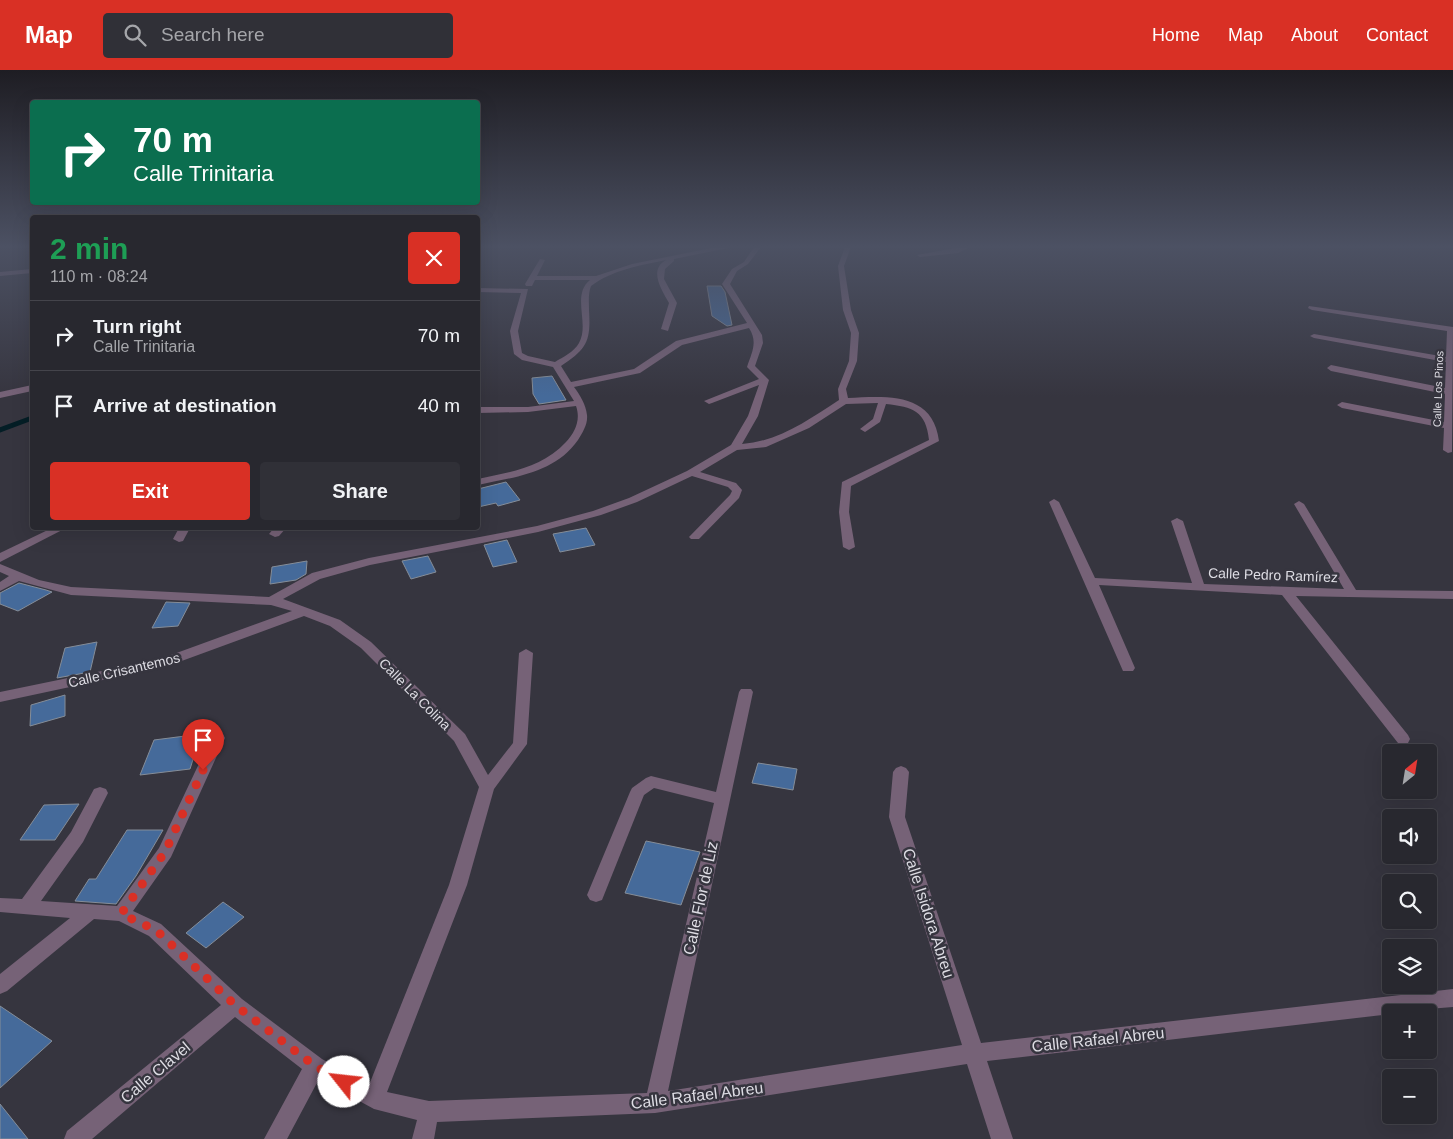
<!DOCTYPE html>
<html lang="en">
<head>
<meta charset="utf-8">
<style>
	body { margin:0; font-family:Arial,sans-serif; background:#303037; color:#f1f3f6; height:100vh; display:flex; flex-direction:column; font-size:19px; white-space:nowrap }
	* { box-sizing:border-box; margin:0 }
	p { font-size:16px; color:#a5a6aa }
	.icon { flex:none; width:28px; height:28px; fill:none; stroke:currentColor; stroke-width:2; stroke-linecap:round; stroke-linejoin:round }
	.map { position:relative; flex:1; overflow:hidden }
	.sheet { position:absolute; left:30px; top:145px; width:450px; height:315px; display:flex; flex-direction:column; background:#28282f; border-radius:5px; box-shadow:0 5px 20px #0002,0 0 0 1px #44444b }
	.sheet>* { flex:none }
	.guide { position:absolute; left:30px; top:30px; width:450px; height:105px; border-radius:5px; box-shadow:0 5px 20px #0002,0 0 0 1px #44444b; background:#0b6e4f; color:#fff; overflow:hidden }
	.needle { width:32px; rotate:30deg }
	.controls { position:absolute; left:1382px; top:674px; display:grid; gap:10px }
	.controls a { display:grid; place-items:center; width:55px; height:55px; border-radius:5px; background:#28282f; box-shadow:0 5px 20px #0002,0 0 0 1px #44444b; font-size:25px }
	.pin { position:absolute; display:grid; place-items:center; width:42px; height:42px; color:#fff; margin:-51px -21px; border-radius:50% 50% 50% 0; rotate:-45deg; box-shadow:0 0 5px #0007 }
	.pin .icon { rotate:45deg }
	.me { position:absolute; width:55px; margin:-28px; rotate:299deg; stroke-linejoin:round; filter:drop-shadow(0 0 4px #0008) }
	.turn { display:flex; align-items:center; gap:18px; height:105px; padding:0 20px; font-size:22px }
	.turn .icon { width:65px; height:65px; stroke-width:2.5 }
	.turn b { display:block; font-size:35px; line-height:42px }
	.round { display:grid; place-items:center; flex:none; width:52px; height:52px; border-radius:5px; background:#303037 }
	.overview { display:flex; align-items:center; justify-content:space-between; height:85px; padding:0 20px }
	h1 { font-size:30px; font-weight:700; line-height:38px; color:#1e9e55 }
	.button { display:flex; gap:10px; margin-top:auto; padding:10px 20px }
	.button a { flex:1; height:58px; border-radius:5px; background:#d93025; color:#fff; font-size:20px; font-weight:700; line-height:58px; text-align:center }
	.button a+a { background:#303037; color:#f1f3f6 }
	ul { padding:0; list-style:none }
	li { display:flex; align-items:center; gap:15px; height:70px; padding:0 20px; border-top:1px solid #44444b }
	li div { flex:1 }
	li b { display:block; font-size:19px }
	li em { font-style:normal }
	header { display:flex; align-items:center; gap:30px; box-sizing:border-box; height:70px; padding:0 25px; background:#d93025; color:#fff }
	header strong { font-size:24px }
	nav { display:flex; gap:28px; margin-inline-start:auto; font-size:18px }
	.search { width:350px; height:45px; background:#303037; display:flex; align-items:center; gap:12px; box-sizing:border-box; padding:0 18px; border-radius:5px; color:#a5a6aa; font-size:19px }
	.map>svg:first-child { display:block }
	.lines { fill:none; stroke-linecap:round; stroke-linejoin:round }
	.stream { stroke:#041e26; stroke-width:5 }
	.building { fill:#456a9a; stroke:#858d98 }
	.minor { fill:#766277; fill-rule:evenodd }
	.route { stroke:#d93025; stroke-width:9; stroke-dasharray:0 16.2 }
	.labels { text-anchor:middle; stroke-width:5; stroke-linejoin:round; paint-order:stroke }
	.far-street-label { font-size:11px; fill:#dddce3; stroke:#36353f }
	.street-label { font-size:14px; fill:#dddce3; stroke:#36353f }
	.near-street-label { font-size:16px; fill:#dddce3; stroke:#36353f }
</style>
</head>
<body>
<header>
<strong>Map</strong>
<div class="search"><svg class="icon" aria-label="search" viewBox="0 0 24 24"><circle cx="10" cy="10" r="6"/><path d="M15 15l6 6"/></svg>Search here</div>
<nav><a>Home</a><a>Map</a><a>About</a><a>Contact</a></nav>
</header>
<div class="map">
<svg width="1453" height="1069" viewBox="0 0 1453 1069">
	<rect width="100%" height="100%" fill="#36353f"/>
	<g class="lines">
		<polyline class="stream" points="0,360 32,348"/>
	</g>
	<g class="building">
		<polygon points="707,216 721,216 725,222 732,255 727,256 712,246"/>
		<polygon points="552,306 566,330 539,334 533,324 532,308"/>
		<polygon points="506,412 520,430 498,436 496,433 478,437 478,419"/>
		<polygon points="586,458 595,475 560,482 553,464"/>
		<polygon points="507,470 517,492 493,497 484,475"/>
		<polygon points="428,486 436,502 411,509 402,491"/>
		<polygon points="307,491 306,504 296,510 270,514 272,497"/>
		<polygon points="19,513 46,520 52,522 18,541 0,534 0,523"/>
		<polygon points="166,532 190,533 178,556 152,558"/>
		<polygon points="97,572 90,602 57,608 65,578"/>
		<polygon points="65,625 65,646 30,656 31,635"/>
		<polygon points="201,664 190,699 140,705 154,670"/>
		<polygon points="758,693 797,699 793,720 752,713"/>
		<polygon points="79,734 55,770 20,770 44,735"/>
		<polygon points="127,760 163,760 136,806 116,834 75,831 89,809 96,809"/>
		<polygon points="646,771 700,782 681,835 625,823"/>
		<polygon points="223,832 244,847 206,878 186,863"/>
		<polygon points="0,936 52,971 0,1018"/>
		<polygon points="0,1034 28,1069 0,1069"/>
	</g>
	<g class="lines">
		<g class="minor">
			<path d="M716,177H733L674,189V191L665,199L664,209L677,233L668,261L661,259L669,233C662,220 648,200 666,190C641,195 612,200 591,216C588,224 589,232 589,240C591,271 587,279 561,296L571,312L634,299L676,271L747,253L722,214L732,199L744,192L754,177H761L748,194L737,201L730,214L762,265L763,273L755,296L769,310L758,346L742,374C780,371 808,350 839,330L838,319L849,291L851,263L843,240L838,196L845,177H851L844,196L851,240L859,263L857,291L846,319L848,328C887,326 933,322 939,371L851,416L849,442L855,477L849,480L843,477L839,442L842,412L929,370C926,341 913,337 886,334L880,352L865,362L860,359L873,349L878,333L846,334L809,358L766,377L737,380L700,402L736,413L742,420L739,428L699,469H691L689,467L730,425L732,421L728,417L692,406L637,432L601,445L538,462L370,495L320,509L283,529L340,550L371,572L465,664L488,705L513,673L519,583L526,579L533,583L527,674L494,719L467,815L387,1022L429,1031L647,1023L714,733L654,718L644,725L602,830L596,832L590,830L587,825L630,722L632,718L646,708L651,706L716,722L739,622L741,619H751L753,622L668,1021L962,975L889,747L893,702L896,698L901,696L906,698L909,702L905,747L981,973L1453,919V937L1391,942V944L987,991L1013,1069H991L967,994L655,1043L437,1052L434,1069H412L417,1050L374,1039L319,1009L287,1069H264L302,999L235,947L92,1069H64L67,1061L221,935L149,866L119,851L94,849L7,921L0,924V904L70,848L0,842V828L22,829L71,762L94,719L100,717L106,719L108,723L83,772L41,831L117,836L159,778L213,664L218,663L223,664L225,668L171,787L133,841L161,854L242,929L322,989L369,1015L449,815L479,717L454,671L361,578L330,556L304,546L168,596L0,632V622L160,589L292,541L271,535L71,525L19,511L0,521V512L9,506L0,502V494L39,510L71,517L269,527L312,503L369,488L537,456L593,441L629,428L687,401L731,375L748,346L759,315L712,333L709,334L704,331L759,309L747,297C752,282 758,272 749,258L682,275L640,303L574,317C580,325 586,335 587,345C588,354 583,362 578,370C555,403 515,407 478,415V409C510,402 542,398 566,372C575,362 581,350 576,336L528,342L478,343V337H528L574,331L553,297L522,290L514,284L510,261L521,223L478,222V218L528,219L518,261L522,283L528,286L555,292C563,287 574,282 579,273C590,254 571,225 590,210H535L532,216H526L525,214L540,189L545,190L537,206H596L632,194Z"/>
			<polygon points="961,177 970,177 958,183 920,187 917,185"/>
			<polygon points="32,199 32,203 0,206 0,202"/>
			<polygon points="1309,236 1453,257 1452,382 1448,383 1443,380 1444,358 1342,338 1337,335 1342,332 1444,352 1445,324 1331,301 1327,298 1331,295 1445,318 1446,292 1314,268 1310,266 1314,264 1446,287 1447,261 1312,240 1308,238"/>
			<polygon points="32,315 32,321 0,328 0,322"/>
			<polygon points="1054,429 1059,432 1095,508 1192,513 1171,451 1177,448 1183,451 1204,514 1344,519 1294,434 1299,431 1304,434 1356,520 1453,521 1453,529 1296,526 1408,665 1410,669 1408,673 1403,674 1398,673 1282,525 1099,515 1135,598 1133,601 1123,601 1049,432"/>
			<polygon points="52,458 66,458 0,492 0,483"/>
			<polygon points="179,458 190,458 183,471 179,472 173,469"/>
			<polygon points="274,458 286,458 279,466 275,467 269,464"/>
		</g>
	</g>
	<linearGradient id="sky" x2="0" y2="1"><stop stop-color="#1e1d23"/><stop offset="0.54" stop-color="#4c5163"/><stop offset="1" stop-color="#4c5163" stop-opacity="0"/></linearGradient>
	<rect width="1453" height="327" fill="url(#sky)"/>
	<g class="lines">
		<polyline class="route" points="203,700 165,782 121,844 156,860 235,935 315,996 344,1012"/>
	</g>
	<g class="labels">
		<g class="far-street-label">
			<text transform="translate(1438 319) rotate(-88)" y="4">Calle Los Pinos</text>
		</g>
		<g class="street-label">
			<text transform="translate(1273 505) rotate(2)" y="5">Calle Pedro Ramírez</text>
			<text transform="translate(124 600) rotate(-13)" y="5">Calle Crisantemos</text>
			<text transform="translate(415 624) rotate(45)" y="5">Calle La Colina</text>
		</g>
		<g class="near-street-label">
			<text transform="translate(700 828) rotate(-78)" y="6">Calle Flor de Liz</text>
			<text transform="translate(929 843) rotate(72)" y="6">Calle Isidora Abreu</text>
			<text transform="translate(1098 969) rotate(-6)" y="6">Calle Rafael Abreu</text>
			<text transform="translate(155 1002) rotate(-40)" y="6">Calle Clavel</text>
			<text transform="translate(697 1025) rotate(-7)" y="6">Calle Rafael Abreu</text>
		</g>
	</g>
</svg>
<div class="controls">
<a><svg class="needle" viewBox="-14 -14 28 28"><path d="M0-13l5 13h-10z" fill="#e53935"/><path d="M0 13l5-13h-10z" fill="#a5a6aa"/></svg></a>
<a><svg class="icon" aria-label="sound" viewBox="0 0 24 24"><path d="M4 9h4l5-4v14l-5-4H4zM17 9q2 3 0 6"/></svg></a>
<a><svg class="icon" aria-label="search" viewBox="0 0 24 24"><circle cx="10" cy="10" r="6"/><path d="M15 15l6 6"/></svg></a>
<a><svg class="icon" aria-label="layers" viewBox="0 0 24 24"><path d="M12 4l9 5-9 5-9-5zM3 14l9 5 9-5"/></svg></a>
<a>+</a>
<a>−</a>
</div>
<div class="pin" style="left:203px;top:700px;background:#d93025"><svg class="icon" aria-label="arrive" viewBox="0 0 24 24"><path d="M6 21V4h12l-3 4 3 4H6"/></svg></div>
<svg class="me" style="left:344px;top:1012px" viewBox="-20 -20 40 40"><circle r="19" fill="#fff"/><path d="M0-13L10 11 0 6-10 11z" fill="#d93025"/></svg>
<div class="guide">
<div class="turn"><svg class="icon" aria-label="right" viewBox="0 0 24 24"><path d="M7 20v-9h11M14 6l5 5-5 5"/></svg><div><b>70 m</b>Calle Trinitaria</div></div>
</div>
<section class="sheet">
<div class="overview"><div><h1>2 min</h1><p>110 m · 08:24</p></div><a class="round" style="background:#d93025;color:#fff"><svg class="icon" aria-label="close" viewBox="0 0 24 24"><path d="M6 6l12 12M18 6L6 18"/></svg></a></div>
<ul>
<li><svg class="icon" aria-label="right" viewBox="0 0 24 24"><path d="M7 20v-9h11M14 6l5 5-5 5"/></svg><div><b>Turn right</b><p>Calle Trinitaria</p></div><em>70 m</em></li>
<li><svg class="icon" aria-label="arrive" viewBox="0 0 24 24"><path d="M6 21V4h12l-3 4 3 4H6"/></svg><div><b>Arrive at destination</b></div><em>40 m</em></li>
</ul>
<div class="button"><a>Exit</a><a>Share</a></div>
</section>
</div>
</body>
</html>
